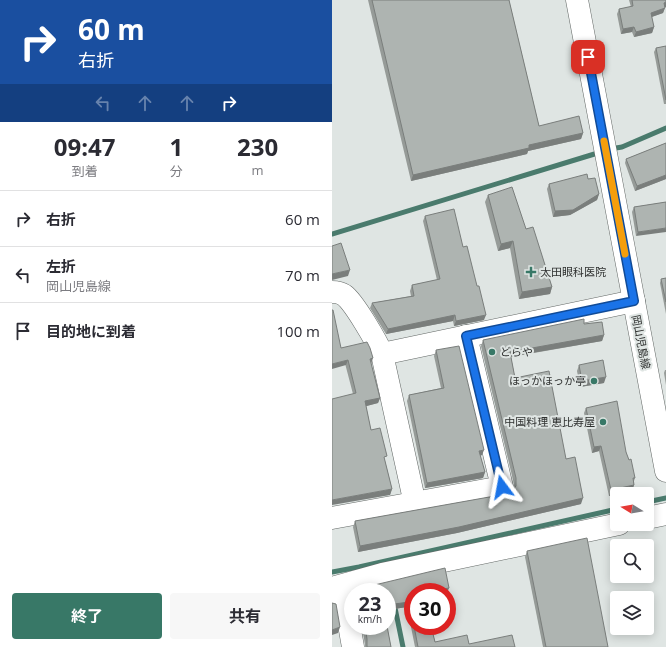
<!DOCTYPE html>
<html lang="ja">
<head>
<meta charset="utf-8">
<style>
	body { margin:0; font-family:"Open Sans","Noto Sans JP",sans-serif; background:#f7f7f7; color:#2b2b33; height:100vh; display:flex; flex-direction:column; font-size:15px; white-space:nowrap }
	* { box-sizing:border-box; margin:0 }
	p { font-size:13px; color:#7c7c81 }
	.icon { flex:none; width:22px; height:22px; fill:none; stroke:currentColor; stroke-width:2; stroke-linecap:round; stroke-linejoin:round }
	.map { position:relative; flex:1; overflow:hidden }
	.drawer { display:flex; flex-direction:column; background:#fff; width:332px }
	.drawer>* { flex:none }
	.hud { background:#1a4fa0; color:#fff; overflow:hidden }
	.needle { width:26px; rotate:281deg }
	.fabs { position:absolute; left:278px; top:487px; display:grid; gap:8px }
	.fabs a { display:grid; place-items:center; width:44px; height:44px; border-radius:4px; background:#fff; box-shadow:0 2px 10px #0003; font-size:20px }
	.speed { position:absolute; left:12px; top:583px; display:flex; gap:8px; font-size:20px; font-weight:700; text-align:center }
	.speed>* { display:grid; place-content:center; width:52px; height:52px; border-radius:50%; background:#fff; box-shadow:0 2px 10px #0003; line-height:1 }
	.speed small { font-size:10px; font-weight:400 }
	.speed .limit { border:6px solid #d22; background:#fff; color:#111 }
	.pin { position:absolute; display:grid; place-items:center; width:34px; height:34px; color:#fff; margin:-17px; border-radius:8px; box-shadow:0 2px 6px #0006 }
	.me { position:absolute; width:44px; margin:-22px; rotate:347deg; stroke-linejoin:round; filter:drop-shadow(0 0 3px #0008) }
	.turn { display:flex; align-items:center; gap:14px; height:84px; padding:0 12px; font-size:18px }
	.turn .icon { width:52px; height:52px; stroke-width:2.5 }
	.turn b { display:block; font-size:28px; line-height:34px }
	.lanes { display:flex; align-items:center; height:38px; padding:0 12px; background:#0003; justify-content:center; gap:20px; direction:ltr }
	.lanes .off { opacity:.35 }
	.eta { display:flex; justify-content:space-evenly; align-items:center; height:68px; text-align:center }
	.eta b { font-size:24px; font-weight:700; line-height:28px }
	.button { display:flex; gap:8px; margin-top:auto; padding:8px 12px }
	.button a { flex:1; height:46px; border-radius:4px; background:#387867; color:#fff; font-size:16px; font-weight:700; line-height:46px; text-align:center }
	.button a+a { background:#f7f7f7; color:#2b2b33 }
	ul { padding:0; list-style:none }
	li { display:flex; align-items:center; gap:12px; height:56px; padding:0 12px; border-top:1px solid #e1e1e2 }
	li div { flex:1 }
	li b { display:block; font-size:15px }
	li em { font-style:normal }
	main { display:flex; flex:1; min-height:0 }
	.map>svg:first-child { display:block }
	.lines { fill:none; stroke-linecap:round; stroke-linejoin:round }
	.stream { stroke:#4a7b6d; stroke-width:5 }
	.minor-casing { stroke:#646967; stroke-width:23 }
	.major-casing { stroke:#646967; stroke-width:23 }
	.minor { stroke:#fff; stroke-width:22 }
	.major { stroke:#fff; stroke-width:22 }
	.wall { fill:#969b98 }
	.shaded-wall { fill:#7a7e7c }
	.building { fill:#aeb4b1; stroke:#7a7e7c }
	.route-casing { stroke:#114b97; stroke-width:10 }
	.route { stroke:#1a73e8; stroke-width:7 }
	.slow { stroke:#f59e0b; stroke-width:7 }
	.poi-dot { fill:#387867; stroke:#dfe5e3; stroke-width:1.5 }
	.labels { text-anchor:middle; stroke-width:4; stroke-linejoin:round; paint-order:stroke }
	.poi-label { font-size:11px; fill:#2f3130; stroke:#dfe5e3; text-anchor:start }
	.street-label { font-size:11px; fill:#2f3130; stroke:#dfe5e3 }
</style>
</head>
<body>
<main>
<section class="drawer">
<div class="hud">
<div class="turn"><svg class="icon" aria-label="right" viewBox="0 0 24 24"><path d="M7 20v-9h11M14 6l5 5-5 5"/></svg><div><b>60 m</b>右折</div></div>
<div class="lanes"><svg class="icon off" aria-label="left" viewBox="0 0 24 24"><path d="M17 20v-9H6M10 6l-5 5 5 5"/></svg><svg class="icon off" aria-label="ahead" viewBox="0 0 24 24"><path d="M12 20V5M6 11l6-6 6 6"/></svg><svg class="icon off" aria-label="ahead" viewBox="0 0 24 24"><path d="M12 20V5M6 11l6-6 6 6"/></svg><svg class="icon" aria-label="right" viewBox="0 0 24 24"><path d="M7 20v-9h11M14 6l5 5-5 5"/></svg></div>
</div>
<div class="eta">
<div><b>09:47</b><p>到着</p></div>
<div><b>1</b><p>分</p></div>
<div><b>230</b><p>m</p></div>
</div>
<ul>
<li><svg class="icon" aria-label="right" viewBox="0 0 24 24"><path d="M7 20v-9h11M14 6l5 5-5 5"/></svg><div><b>右折</b></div><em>60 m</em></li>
<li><svg class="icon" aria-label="left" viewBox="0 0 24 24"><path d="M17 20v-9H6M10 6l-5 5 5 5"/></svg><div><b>左折</b><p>岡山児島線</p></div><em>70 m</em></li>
<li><svg class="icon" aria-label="arrive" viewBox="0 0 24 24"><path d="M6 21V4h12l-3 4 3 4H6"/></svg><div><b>目的地に到着</b></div><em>100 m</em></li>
</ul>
<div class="button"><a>終了</a><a>共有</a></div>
</section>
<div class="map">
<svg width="334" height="647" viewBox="0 0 334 647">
	<rect width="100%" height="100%" fill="#dfe5e3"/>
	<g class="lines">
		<g class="stream">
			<polyline points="278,149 290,147 334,128"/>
			<polyline points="0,234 269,152"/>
			<polyline points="315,502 334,498"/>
			<polyline points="0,572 27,567 285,509"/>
			<polyline points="62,603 71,647"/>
		</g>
		<defs>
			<g id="minor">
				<path d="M0,292C3,292 9,293 12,295C22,302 45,342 50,354L83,504"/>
				<polyline points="50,354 302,301"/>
				<polyline points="0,518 170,487 134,336"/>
				<polyline points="315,518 334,514"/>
				<polyline points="0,588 50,574 287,524"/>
				<polyline points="0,597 12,596 21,647"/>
			</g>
			<polyline id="major" points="245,0 334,471"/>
		</defs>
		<use href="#minor" class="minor-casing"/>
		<use href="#major" class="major-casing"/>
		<use href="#minor" class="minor"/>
		<use href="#major" class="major"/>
	</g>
	<g class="wall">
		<polygon points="36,0 177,0 207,126 251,133 249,139 196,151 195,154 79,181"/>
		<polygon points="297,0 334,0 334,7 333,7 331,13 319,17 322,27 320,33 302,37 300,32 289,34 285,14 287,9 299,7"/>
		<polygon points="334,46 334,104 332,104 322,52 324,48"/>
		<polygon points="334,143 334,179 303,191 293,163 294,159"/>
		<polygon points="256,179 267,194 265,200 238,215 221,217 215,189 217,184"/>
		<polygon points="156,195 194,229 220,287 218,294 187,299 178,248 166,251 153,202"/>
		<polygon points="334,202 304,236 300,212 302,207"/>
		<polygon points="93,216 131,247 152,320 122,326 121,321 54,334 38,308 40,303 79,296 78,291 80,285 105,280 91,221"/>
		<polygon points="334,278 334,314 328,283 329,279"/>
		<polygon points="252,324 272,335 270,341 179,357 183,378 234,459 249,504 125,533 26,552 21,527 23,521 174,494 180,491 182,488 182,484 149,346 151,340"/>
		<polygon points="9,348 39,364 48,398 46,403 34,406 39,430 53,461 60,489 58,495 21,394"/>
		<polygon points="104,350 150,455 148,456 153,472 151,478 93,488 75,401 77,395 109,388 102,356"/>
		<polygon points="247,365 272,383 248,387 245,371"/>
		<polygon points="333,370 334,370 334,385 332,373"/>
		<polygon points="254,408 294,452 303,478 302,481 302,485 300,491 277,496 267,451 260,453 252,413"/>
		<polygon points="195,551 276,647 211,647 193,557"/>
		<polygon points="26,589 81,592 81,626 99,626 103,642 183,647 83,647 75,607 55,610 55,592 25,592"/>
		<polygon points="30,626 55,626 59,647 33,647 33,645"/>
	</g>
	<g class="shaded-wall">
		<polygon points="334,2 334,7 330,8 332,3"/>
		<polygon points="333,8 331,13 317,18 319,13"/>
		<polygon points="302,27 300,32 289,34 291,29"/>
		<polygon points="322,27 320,33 302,37 304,32"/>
		<polygon points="251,133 249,139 196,151 195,154 79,181 81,175 197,145"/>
		<polygon points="334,175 334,179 303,191 305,186"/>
		<polygon points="267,194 265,200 238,215 221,217 223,211"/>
		<polygon points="334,228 334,232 304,236 306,232"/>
		<polygon points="181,241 178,248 166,251 169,244"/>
		<polygon points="18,270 16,276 0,280 0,274"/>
		<polygon points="220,287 218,294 187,299 190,292"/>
		<polygon points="123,315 121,321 54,334 56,329"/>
		<polygon points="154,315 152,320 122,326 124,321"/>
		<polygon points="272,335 270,341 176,357 178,352"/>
		<polygon points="41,358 39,364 38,359"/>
		<polygon points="16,360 14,365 0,369 0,364"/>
		<polygon points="274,377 272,383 248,387 250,381"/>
		<polygon points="48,398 46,403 31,407 33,401"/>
		<polygon points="269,446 267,451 260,453 262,447"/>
		<polygon points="152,450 150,455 145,456 147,451"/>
		<polygon points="153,472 151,478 93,488 95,483"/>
		<polygon points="302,485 300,491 277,496 279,490"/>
		<polygon points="60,489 58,495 0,505 0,500"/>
		<polygon points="251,498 249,504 125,533 26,552 28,546"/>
		<polygon points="117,588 115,593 115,592 95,592"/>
		<polygon points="77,602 75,607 55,610 55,605"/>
		<polygon points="8,627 6,633 0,635 0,630"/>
	</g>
	<g class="building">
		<polygon points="40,0 177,0 207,126 247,116 251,133 197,145 197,148 81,175"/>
		<polygon points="300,0 334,0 334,2 332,3 333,8 319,13 322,27 304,32 302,27 291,29 287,9 301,6"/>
		<polygon points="334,46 334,100 324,48"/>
		<polygon points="334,143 334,175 305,186 294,159"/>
		<polygon points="255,174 256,179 263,178 267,194 241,210 223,211 217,184"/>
		<polygon points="180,187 194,229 201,227 220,287 190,292 181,241 169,244 156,195"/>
		<polygon points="334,202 334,228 306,232 302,207"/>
		<polygon points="122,209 131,247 135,246 145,286 147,286 154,315 124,321 123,315 56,329 40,303 82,296 80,285 108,279 93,216"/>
		<polygon points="9,243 18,270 0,274 0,246"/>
		<polygon points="334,278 334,302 329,279"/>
		<polygon points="0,310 1,310 9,348 35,342 38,348 41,358 38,359 48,398 33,401 39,430 48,428 55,456 52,457 60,489 0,500 0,399 24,393 16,360 0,364"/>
		<polygon points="252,319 252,324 270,322 272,335 178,352 183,378 217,371 234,459 243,457 251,498 127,527 28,546 23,521 174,494 180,491 184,486 184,478 151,340"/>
		<polygon points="127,346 152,450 147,451 153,472 95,483 77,395 112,388 104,350"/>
		<polygon points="271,360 274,377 250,381 247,365"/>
		<polygon points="285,401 294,452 297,460 299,459 303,478 301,478 302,485 279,490 269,446 262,447 254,408"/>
		<polygon points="255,538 276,647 214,647 195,551"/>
		<polygon points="113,568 117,588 95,592 81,592 81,624 77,602 55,605 55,592 27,592 26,589"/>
		<polygon points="0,603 4,604 8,627 0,630"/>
		<polygon points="33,626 55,626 59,647 35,647 35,639"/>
		<polygon points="82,626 99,626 103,642 135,635 137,644 180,635 183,647 86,647"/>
	</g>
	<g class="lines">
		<defs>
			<polyline id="route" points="170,487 134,336 302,301 256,57"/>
		</defs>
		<use href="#route" class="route-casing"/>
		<use href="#route" class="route"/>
		<polyline class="slow" points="272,141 293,254"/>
	</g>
	<g class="poi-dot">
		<path d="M197 266h4v4h4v4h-4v4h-4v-4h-4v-4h4z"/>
		<circle cx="160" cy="352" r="4"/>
		<circle cx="262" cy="381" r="4"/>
		<circle cx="271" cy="422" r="4"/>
	</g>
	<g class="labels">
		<g class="poi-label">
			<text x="208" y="276">太田眼科医院</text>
			<text x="168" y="356">どらや</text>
			<text x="254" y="385" text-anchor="end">ほっかほっか亭</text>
			<text x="263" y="426" text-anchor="end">中国料理 恵比寿屋</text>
		</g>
		<g class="street-label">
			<text transform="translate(309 342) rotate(79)" y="4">岡山児島線</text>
		</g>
	</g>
</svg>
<div class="fabs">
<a><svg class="needle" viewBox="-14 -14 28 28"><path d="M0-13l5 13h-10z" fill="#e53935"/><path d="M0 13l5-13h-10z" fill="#7c7c81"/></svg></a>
<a><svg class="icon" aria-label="search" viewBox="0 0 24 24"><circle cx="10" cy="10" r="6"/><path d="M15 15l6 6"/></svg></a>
<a><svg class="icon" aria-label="layers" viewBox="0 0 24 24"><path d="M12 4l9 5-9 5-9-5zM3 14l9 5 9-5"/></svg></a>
</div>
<div class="speed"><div>23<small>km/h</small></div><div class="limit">30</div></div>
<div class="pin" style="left:256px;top:57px;background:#d93025"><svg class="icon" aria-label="arrive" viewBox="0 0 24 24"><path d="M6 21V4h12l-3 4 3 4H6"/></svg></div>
<svg class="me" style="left:170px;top:487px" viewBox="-20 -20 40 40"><path d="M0-17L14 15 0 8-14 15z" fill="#1a73e8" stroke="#fff" stroke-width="4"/></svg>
</div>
</main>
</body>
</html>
